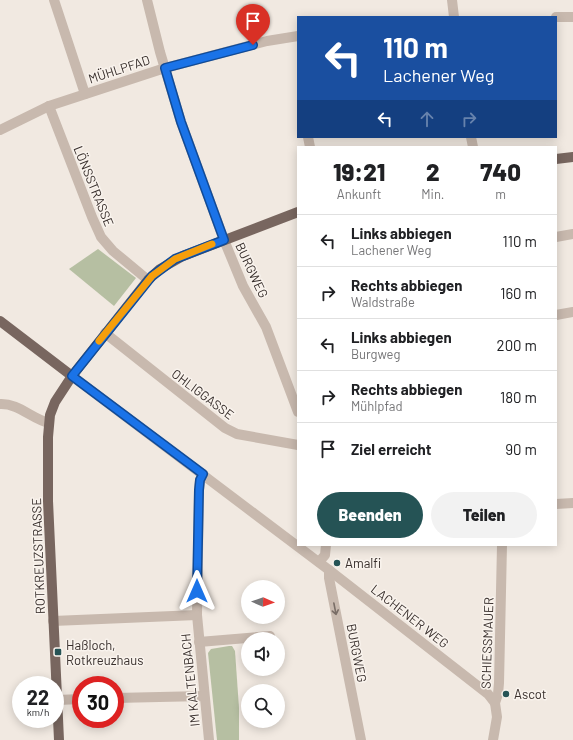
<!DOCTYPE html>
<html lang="de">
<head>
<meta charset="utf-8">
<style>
	body { margin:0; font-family:Barlow,sans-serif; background:#f2f2f2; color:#202124; height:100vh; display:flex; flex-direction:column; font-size:15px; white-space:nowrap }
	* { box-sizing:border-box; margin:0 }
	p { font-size:13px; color:#757577 }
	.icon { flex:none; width:22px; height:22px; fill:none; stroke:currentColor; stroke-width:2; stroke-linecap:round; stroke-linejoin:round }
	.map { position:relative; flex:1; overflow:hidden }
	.details { position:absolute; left:297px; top:146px; width:260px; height:400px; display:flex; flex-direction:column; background:#fff; border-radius:0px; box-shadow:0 2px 10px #0003 }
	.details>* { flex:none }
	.guide { position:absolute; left:297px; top:16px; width:260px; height:122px; border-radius:0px; box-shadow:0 2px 10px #0003; background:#1a4fa0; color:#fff; overflow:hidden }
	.needle { width:26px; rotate:92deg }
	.controls { position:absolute; left:241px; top:580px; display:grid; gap:8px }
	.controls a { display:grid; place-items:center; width:44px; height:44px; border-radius:50%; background:#fff; box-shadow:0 2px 10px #0003; font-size:20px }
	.speed { position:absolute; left:12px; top:676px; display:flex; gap:8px; font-size:20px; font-weight:700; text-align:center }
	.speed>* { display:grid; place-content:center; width:52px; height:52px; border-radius:50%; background:#fff; box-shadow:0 2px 10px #0003; line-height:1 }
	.speed small { font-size:10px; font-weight:400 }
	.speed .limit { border:6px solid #d22; background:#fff; color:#111 }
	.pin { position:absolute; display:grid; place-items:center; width:34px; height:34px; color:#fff; margin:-41px -17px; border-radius:50% 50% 50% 0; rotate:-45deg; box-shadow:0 0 4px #0007 }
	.pin .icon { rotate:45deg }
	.me { position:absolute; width:44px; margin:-22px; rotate:0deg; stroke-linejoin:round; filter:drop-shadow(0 0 3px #0008) }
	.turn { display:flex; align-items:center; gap:14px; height:84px; padding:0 20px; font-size:18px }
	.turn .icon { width:52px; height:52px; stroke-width:2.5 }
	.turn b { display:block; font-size:28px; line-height:34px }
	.lanes { display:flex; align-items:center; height:38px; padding:0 20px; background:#0003; justify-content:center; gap:20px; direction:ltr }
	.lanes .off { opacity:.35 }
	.eta { display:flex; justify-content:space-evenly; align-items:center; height:68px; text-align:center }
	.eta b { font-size:24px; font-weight:800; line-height:28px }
	.action { display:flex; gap:8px; margin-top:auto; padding:8px 20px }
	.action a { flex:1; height:46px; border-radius:24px; background:#255355; color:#fff; font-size:16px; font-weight:800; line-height:46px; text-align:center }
	.action a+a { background:#f2f2f2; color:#202124 }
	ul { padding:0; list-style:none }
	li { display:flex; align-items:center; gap:12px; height:52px; padding:0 20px; border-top:1px solid #e0e0e0 }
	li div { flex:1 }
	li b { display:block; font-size:15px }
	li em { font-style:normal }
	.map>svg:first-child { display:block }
	.green { fill:#b6bfa2 }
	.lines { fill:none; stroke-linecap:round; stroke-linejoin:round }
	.minor { stroke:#c8b9ae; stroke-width:10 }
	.major { stroke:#78665f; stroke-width:10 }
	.oneway { stroke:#796d66 }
	.route-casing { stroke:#114b97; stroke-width:10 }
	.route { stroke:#1a73e8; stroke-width:7 }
	.slow { stroke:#f59e0b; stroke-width:7 }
	.poi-dot { fill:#255355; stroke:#f9f3ed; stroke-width:1.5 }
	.labels { text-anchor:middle; stroke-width:3; stroke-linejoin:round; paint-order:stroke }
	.street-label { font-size:13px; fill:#382f2c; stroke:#f9f3ed }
	.poi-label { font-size:13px; fill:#382f2c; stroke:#f9f3ed; text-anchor:start }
</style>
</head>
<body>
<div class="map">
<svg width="573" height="740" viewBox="0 0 573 740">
	<rect width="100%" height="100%" fill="#f1e9e1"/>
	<g class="green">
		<polygon points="98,249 136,278 114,306 69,269"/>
		<polygon points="229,646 232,646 235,651 239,708 239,740 217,740 208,653 211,649"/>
	</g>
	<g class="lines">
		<g class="minor">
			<polyline points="54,0 85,94"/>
			<polyline points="147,0 160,52 181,122 224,240 243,286 266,327 298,412"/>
			<polyline points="452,0 454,17"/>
			<polyline points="556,17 573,17"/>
			<polyline points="49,106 92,217 101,237 113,251 148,280"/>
			<polyline points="0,130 49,106 165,68 267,41 298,36"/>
			<polyline points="308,137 310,147"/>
			<polyline points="471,137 473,147"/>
			<polyline points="556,237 573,234"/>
			<polyline points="556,315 573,312"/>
			<polyline points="105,333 225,428 237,434 298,445"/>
			<polyline points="72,376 329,570 488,694 495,703"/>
			<path d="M0,404C18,403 32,419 49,423"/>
			<polyline points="203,474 200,480 199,490 197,615 209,740"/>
			<polyline points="556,504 573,503"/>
			<polyline points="319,562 325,555 326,545"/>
			<polyline points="329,570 329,578 361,740"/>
			<polyline points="53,621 197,615"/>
			<polyline points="199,642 270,636"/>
			<polyline points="115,698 204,696"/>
			<polyline points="58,700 81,699"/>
			<polyline points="493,740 497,717 495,703 498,694 499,683 502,545"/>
		</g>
		<g class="major">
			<polyline points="556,159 573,157"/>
			<polyline points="0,321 72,376"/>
			<polyline points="59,740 48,501 48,437 50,415 55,402 72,376 148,280 160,269 183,256 298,212"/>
		</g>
	</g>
	<defs><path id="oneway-shaft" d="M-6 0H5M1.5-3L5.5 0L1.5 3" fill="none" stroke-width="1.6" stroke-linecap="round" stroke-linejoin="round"/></defs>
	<use class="oneway" href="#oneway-shaft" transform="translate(335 609) rotate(79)"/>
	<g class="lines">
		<defs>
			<polyline id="route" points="197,591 199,490 200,480 203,474 72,376 152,276 175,259 224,240 181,122 165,68 253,45"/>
		</defs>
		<use href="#route" class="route-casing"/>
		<use href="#route" class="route"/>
		<polyline class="slow" points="99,341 152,276 175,259 212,244"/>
	</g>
	<g class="poi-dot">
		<circle cx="337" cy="563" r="4"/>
		<rect x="54" y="648" width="8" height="8" rx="2"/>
		<circle cx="506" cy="694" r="4"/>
	</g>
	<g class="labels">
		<g class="street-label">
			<text transform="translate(119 69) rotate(-18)" y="5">MÜHLPFAD</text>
			<text transform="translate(94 186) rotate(68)" y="5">LÖNSSTRASSE</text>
			<text transform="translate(252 270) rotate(65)" y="5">BURGWEG</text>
			<text transform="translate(203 394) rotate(37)" y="5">OHLIGGASSE</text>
			<text transform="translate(38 556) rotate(-92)" y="5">ROTKREUZSTRASSE</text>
			<text transform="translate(410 616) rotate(38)" y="5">LACHENER WEG</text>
			<text transform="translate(487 643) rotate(-88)" y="5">SCHIESSMAUER</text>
			<text transform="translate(357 653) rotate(79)" y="5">BURGWEG</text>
			<text transform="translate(190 680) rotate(-96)" y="5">IM KALTENBACH</text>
		</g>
		<g class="poi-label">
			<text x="345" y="568">Amalfi</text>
			<text x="66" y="650">Haßloch,<tspan x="66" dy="15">Rotkreuzhaus</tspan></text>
			<text x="514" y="699">Ascot</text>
		</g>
	</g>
</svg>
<div class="controls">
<a><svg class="needle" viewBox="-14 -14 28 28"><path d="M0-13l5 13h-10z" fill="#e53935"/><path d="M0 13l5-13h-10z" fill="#757577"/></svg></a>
<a><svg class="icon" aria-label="sound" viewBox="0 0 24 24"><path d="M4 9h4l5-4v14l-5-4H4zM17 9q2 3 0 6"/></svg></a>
<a><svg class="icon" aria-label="search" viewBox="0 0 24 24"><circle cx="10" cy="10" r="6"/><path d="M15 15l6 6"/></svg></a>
</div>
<div class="speed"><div>22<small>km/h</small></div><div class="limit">30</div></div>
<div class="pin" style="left:253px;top:45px;background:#d93025"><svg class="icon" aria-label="arrive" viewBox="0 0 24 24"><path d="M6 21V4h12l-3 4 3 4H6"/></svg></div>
<svg class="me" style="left:197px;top:591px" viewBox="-20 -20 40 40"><path d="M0-17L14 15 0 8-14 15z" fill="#1a73e8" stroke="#fff" stroke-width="4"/></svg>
<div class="guide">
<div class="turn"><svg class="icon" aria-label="left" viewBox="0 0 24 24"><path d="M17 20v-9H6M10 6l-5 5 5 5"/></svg><div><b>110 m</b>Lachener Weg</div></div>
<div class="lanes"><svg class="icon" aria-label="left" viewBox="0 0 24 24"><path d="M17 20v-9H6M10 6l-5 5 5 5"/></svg><svg class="icon off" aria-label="ahead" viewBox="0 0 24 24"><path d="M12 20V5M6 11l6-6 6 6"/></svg><svg class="icon off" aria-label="right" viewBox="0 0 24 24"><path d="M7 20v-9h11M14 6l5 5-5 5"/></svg></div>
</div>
<section class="details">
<div class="eta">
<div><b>19:21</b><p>Ankunft</p></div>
<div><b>2</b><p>Min.</p></div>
<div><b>740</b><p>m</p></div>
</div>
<ul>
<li><svg class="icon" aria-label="left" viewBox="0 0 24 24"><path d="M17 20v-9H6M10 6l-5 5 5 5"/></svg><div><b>Links abbiegen</b><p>Lachener Weg</p></div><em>110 m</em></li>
<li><svg class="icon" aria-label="right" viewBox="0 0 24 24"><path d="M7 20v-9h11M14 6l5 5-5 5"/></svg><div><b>Rechts abbiegen</b><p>Waldstraße</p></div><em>160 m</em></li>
<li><svg class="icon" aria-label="left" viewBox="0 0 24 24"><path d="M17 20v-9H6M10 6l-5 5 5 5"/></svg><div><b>Links abbiegen</b><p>Burgweg</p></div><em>200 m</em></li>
<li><svg class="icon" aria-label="right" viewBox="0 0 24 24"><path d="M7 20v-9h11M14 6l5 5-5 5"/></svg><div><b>Rechts abbiegen</b><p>Mühlpfad</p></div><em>180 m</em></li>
<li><svg class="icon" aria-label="arrive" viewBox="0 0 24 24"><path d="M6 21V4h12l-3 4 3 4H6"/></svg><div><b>Ziel erreicht</b></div><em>90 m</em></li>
</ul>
<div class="action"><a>Beenden</a><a>Teilen</a></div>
</section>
</div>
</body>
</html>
